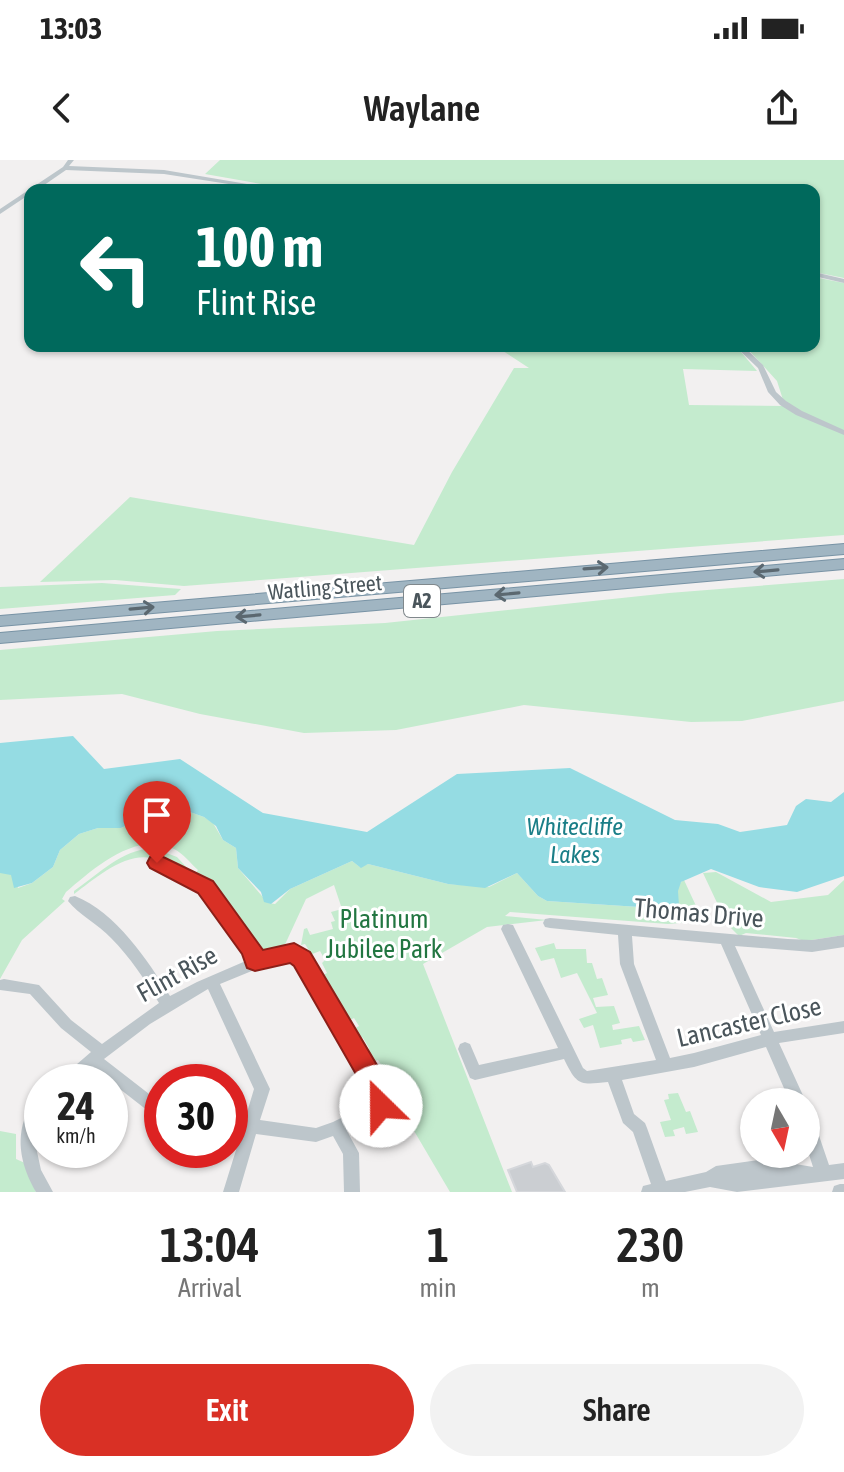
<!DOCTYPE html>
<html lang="en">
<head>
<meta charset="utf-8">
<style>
	body { margin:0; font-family:"Asap Condensed",sans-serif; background:#f2f2f2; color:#222; height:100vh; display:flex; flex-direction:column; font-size:30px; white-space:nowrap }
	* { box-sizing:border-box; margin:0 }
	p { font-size:26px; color:#767676 }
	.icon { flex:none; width:44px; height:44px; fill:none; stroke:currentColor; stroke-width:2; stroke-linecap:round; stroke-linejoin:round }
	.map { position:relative; height:1032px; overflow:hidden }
	.panel { display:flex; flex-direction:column; background:#fff; flex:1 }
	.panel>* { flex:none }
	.banner { position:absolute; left:24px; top:24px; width:796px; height:168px; border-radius:16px; box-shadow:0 2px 6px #0004; background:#00695c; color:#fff; overflow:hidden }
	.needle { width:52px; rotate:171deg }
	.buttons { position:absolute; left:740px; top:928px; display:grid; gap:16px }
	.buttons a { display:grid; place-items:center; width:80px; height:80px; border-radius:50%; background:#fff; box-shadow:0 2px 6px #0004; font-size:40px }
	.speed { position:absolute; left:24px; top:904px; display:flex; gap:16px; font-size:40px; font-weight:700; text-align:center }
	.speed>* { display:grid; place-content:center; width:104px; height:104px; border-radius:50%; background:#fff; box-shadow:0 2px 6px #0004; line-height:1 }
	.speed small { font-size:20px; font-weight:400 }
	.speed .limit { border:12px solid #d22; background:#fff; color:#111 }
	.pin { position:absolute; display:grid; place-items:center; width:68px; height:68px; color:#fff; margin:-82px -34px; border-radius:50% 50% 50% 0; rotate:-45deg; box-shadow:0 0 8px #0007 }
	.pin .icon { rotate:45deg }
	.me { position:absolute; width:88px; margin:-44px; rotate:337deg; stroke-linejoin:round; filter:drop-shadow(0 0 6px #0008) }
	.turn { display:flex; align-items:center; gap:28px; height:168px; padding:0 40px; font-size:36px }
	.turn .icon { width:104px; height:104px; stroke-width:2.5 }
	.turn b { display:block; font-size:56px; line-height:68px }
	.eta { display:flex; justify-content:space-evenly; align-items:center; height:136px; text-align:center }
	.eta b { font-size:48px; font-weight:600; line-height:56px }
	.primary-button { display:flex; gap:16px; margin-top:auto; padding:16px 40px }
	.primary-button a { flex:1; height:92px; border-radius:48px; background:#d93025; color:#fff; font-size:32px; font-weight:600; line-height:92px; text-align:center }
	.primary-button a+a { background:#f2f2f2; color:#222 }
	.status { display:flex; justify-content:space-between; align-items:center; height:56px; padding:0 40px; background:#fff; direction:ltr }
	.status svg { height:22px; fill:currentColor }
	header { display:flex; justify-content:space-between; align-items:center; height:104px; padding:0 40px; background:#fff; font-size:36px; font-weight:600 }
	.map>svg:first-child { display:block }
	.green { fill:#c4ebce }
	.water { fill:#95dce3 }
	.building { fill:#cbced2; stroke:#d5d7db; stroke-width:2 }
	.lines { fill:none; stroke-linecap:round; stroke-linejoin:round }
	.trunk-casing { stroke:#7893a5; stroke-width:2 }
	.minor { fill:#bdc6cb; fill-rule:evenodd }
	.trunk { fill:#a0b5c2; fill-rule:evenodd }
	.oneway { stroke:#5b6870 }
	.route { fill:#d93025; stroke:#8d1f18; stroke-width:2 }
	.labels { text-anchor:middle; stroke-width:6; stroke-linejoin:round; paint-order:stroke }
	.shield { fill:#fff; stroke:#80888c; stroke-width:2 }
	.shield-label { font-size:20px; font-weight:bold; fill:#4a555b }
	.street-label { font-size:22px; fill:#4a555b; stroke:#fff }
	.water-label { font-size:24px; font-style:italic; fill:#1a7e87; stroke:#fff }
	.near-street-label { font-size:26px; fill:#4a555b; stroke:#fff }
	.near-park-label { font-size:26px; fill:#227641; stroke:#fff }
</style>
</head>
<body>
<div class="status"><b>13:03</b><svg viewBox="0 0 49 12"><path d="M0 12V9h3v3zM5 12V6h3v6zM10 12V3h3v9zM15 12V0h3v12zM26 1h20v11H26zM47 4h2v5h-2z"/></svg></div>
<header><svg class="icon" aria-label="back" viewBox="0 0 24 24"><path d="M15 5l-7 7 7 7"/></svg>Waylane<svg class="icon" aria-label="share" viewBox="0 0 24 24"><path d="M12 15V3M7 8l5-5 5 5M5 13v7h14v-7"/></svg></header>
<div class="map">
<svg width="844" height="1032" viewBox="0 0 844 1032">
	<rect width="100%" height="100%" fill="#f2f0f0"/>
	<g class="green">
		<polygon points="220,0 844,0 844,118 814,112 814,30 295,30 205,14"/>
		<polygon points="814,117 844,123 844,375 184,426 115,420 40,422 130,337 414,385 452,312 514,208 529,208 503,191 505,186 736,186 757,211 683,209 689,245 785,246 777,221 745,186 814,186"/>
		<polygon points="844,419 844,541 742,561 691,562 524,545 396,570 304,573 200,554 122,534 0,540 0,490 217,471 385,463 669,433"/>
		<polygon points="102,423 181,429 175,435 0,449 0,427"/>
		<path d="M162,650L187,651L204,657L213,663L223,680L236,688L238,708L268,743L275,744L290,729L352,701L360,707L368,704L448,724L489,727L517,713L538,736L547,741L670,749L680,723L684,720L703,761L668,764L510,752L505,756L547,760L487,767L423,804L512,1032H450L400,947L393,942L377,916L385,911L378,900L371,903L367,895L369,888L363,878L352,870L359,866L354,858L346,862L348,856L325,817L321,816L327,813L322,803L325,800L320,791L307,796L310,792L305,784L301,785L304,769L307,768L310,775L333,769L331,762L335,761L331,752L342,749L334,725L306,739L282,791L265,796L259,792V786L215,724L195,714L198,710C190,703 184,694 174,689C136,670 93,709 66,732L62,739L65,741L22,780L0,819V679L18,728L32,723L53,707L60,690L79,674L98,668H121Z"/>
		<path d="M153,688L177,697L189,710L161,698L158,700C129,688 96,718 74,734V731C100,713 121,690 153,688Z"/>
		<polygon points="716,712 771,742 828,735 844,720 844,775 812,780 809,783 796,778 746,773 739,776 727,764 703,713"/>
		<polygon points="554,783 556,789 586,789 587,803 592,803 597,819 602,818 608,835 593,838 596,847 614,846 620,863 612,865 613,870 639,866 645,880 633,882 631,878 621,880 622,884 600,888 593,865 584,868 579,859 597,853 577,813 561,818 554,798 541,801 535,788"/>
		<polygon points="678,933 686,952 690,951 698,972 686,974 684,967 673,970 675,976 665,977 660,962 671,960 664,940 669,939 668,934"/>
		<polygon points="0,971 16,974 16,999 25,1003 36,1032 0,1032"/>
	</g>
	<polygon class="water" points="73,576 104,609 180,599 263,653 367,672 457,614 570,608 675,660 718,664 740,672 787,665 796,646 806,639 831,642 844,632 844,716 797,732 759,727 711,709 681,722 678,731 679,746 670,749 547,741 538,736 517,713 485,728 448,724 368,704 361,708 352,701 290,729 271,744 264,742 261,732 238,708 236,688 223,680 216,666 204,657 187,651 162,650 121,668 98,668 79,674 60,690 53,707 32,723 14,728 11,715 0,713 0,583"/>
	<polygon class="building" points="531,1002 533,1007 545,1003 549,1005 565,1032 517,1032 508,1010"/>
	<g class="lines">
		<defs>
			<g id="trunk">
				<polygon points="844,384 844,394 0,466 0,456"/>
				<polygon points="844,399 844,409 0,483 0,473"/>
			</g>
		</defs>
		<use href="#trunk" class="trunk-casing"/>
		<g class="minor">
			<polygon points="68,0 74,0 69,6 164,10 282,30 267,30 164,14 66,10 37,30 30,30 30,34 0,54 0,49 63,7"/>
			<polygon points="814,112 844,119 844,123 814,116"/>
			<polygon points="735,186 743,186 763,205 776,232 786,241 802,251 844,270 844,275 796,255 780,245 768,232 758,208"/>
			<path d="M157,698L211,723L257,787L260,796L294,786L307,795L390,938L384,952L347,971L359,993L360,1032H344L343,994L333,976L316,982L256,974L239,1032H223L241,974L230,975V961L245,959L254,929L208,829L150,864L104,899L162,944V960L157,958L93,908L78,922H59L62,917L91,892L61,868L30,834L0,830V820L4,819L39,825L71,860L102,884L159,843C145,820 130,797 111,778C99,765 78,754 68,741L70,737L75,736C116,752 148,801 170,836L197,822L248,800L246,793L201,731L152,707L151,703L152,699ZM292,798L297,803L374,939L373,942L333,962L316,968L260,960L270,929L220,824L264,806Z"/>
			<path d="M550,758L788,779L812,780L844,775V787L812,792L735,786L774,872L844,861V873L779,883L806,942H790L766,887L694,907L622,920L634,954L645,963L647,968L666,1021L706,1012L716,1006L766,999L813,1007L806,985V954L811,956L814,961L829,1005L844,1003V1019L737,1032L710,1027L685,1032H641L643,1026L651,1024L633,972L623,963L608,922C580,925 577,926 564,899L475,920L470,918L458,889L460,884L465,882L470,884L479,905L558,888L501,769L503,765L508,764L513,765L583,908L587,911L656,900L620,804L618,775L550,768L545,767L543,763L545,759ZM632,776L721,784L761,875L694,893L670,898L634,804Z"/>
			<path d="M42,935V955L38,963L36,987L41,1010L53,1032H36C22,1008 15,981 26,955C30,946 33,939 42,935Z"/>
			<polygon points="840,1024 844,1024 844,1032 832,1032 834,1026"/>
		</g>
		<use href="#trunk" class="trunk"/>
	</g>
	<defs><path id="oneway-shaft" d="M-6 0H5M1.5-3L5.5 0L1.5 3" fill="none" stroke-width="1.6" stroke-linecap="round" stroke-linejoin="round" transform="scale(2)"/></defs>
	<g class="oneway">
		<use href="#oneway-shaft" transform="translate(596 408) rotate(-4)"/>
		<use href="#oneway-shaft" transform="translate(766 411) rotate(175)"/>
		<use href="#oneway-shaft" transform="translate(507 434) rotate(175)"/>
		<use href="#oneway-shaft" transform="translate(142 448) rotate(-5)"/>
		<use href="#oneway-shaft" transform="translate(248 456) rotate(175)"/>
	</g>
	<polygon class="route" points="157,694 213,721 263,790 294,783 310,792 390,927 394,935 390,954 381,957 372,954 369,937 294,806 290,803 255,811 247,808 242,794 198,733 150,708 147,703 150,697"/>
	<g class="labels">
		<rect class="shield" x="404" y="425" width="36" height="32" rx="6"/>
		<g class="shield-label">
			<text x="422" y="448">A2</text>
		</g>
		<g class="street-label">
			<text transform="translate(325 427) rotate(-5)" y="8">Watling Street</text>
		</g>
		<g class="water-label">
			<text x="575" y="675">Whitecliffe<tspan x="575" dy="28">Lakes</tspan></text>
		</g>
		<g class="near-street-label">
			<text transform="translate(699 753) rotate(5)" y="9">Thomas Drive</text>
			<text transform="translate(177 814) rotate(-29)" y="9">Flint Rise</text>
			<text transform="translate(749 862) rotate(-13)" y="9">Lancaster Close</text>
		</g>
		<g class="near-park-label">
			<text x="384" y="768">Platinum<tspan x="384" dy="30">Jubilee Park</tspan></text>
		</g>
	</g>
</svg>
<div class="buttons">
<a><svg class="needle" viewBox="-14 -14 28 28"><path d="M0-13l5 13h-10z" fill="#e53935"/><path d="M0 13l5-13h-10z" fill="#767676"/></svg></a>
</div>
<div class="speed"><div>24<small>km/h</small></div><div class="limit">30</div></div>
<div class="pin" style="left:157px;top:703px;background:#d93025"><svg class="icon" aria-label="arrive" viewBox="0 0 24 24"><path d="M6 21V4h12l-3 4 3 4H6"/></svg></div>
<svg class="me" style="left:381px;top:946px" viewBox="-20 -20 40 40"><circle r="19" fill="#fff"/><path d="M0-13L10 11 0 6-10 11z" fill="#d93025"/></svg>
<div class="banner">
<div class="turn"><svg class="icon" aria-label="left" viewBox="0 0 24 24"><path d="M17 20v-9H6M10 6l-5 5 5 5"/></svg><div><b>100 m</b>Flint Rise</div></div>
</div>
</div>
<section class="panel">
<div class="eta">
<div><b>13:04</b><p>Arrival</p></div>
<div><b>1</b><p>min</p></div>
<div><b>230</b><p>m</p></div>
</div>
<div class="primary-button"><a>Exit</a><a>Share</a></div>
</section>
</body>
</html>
